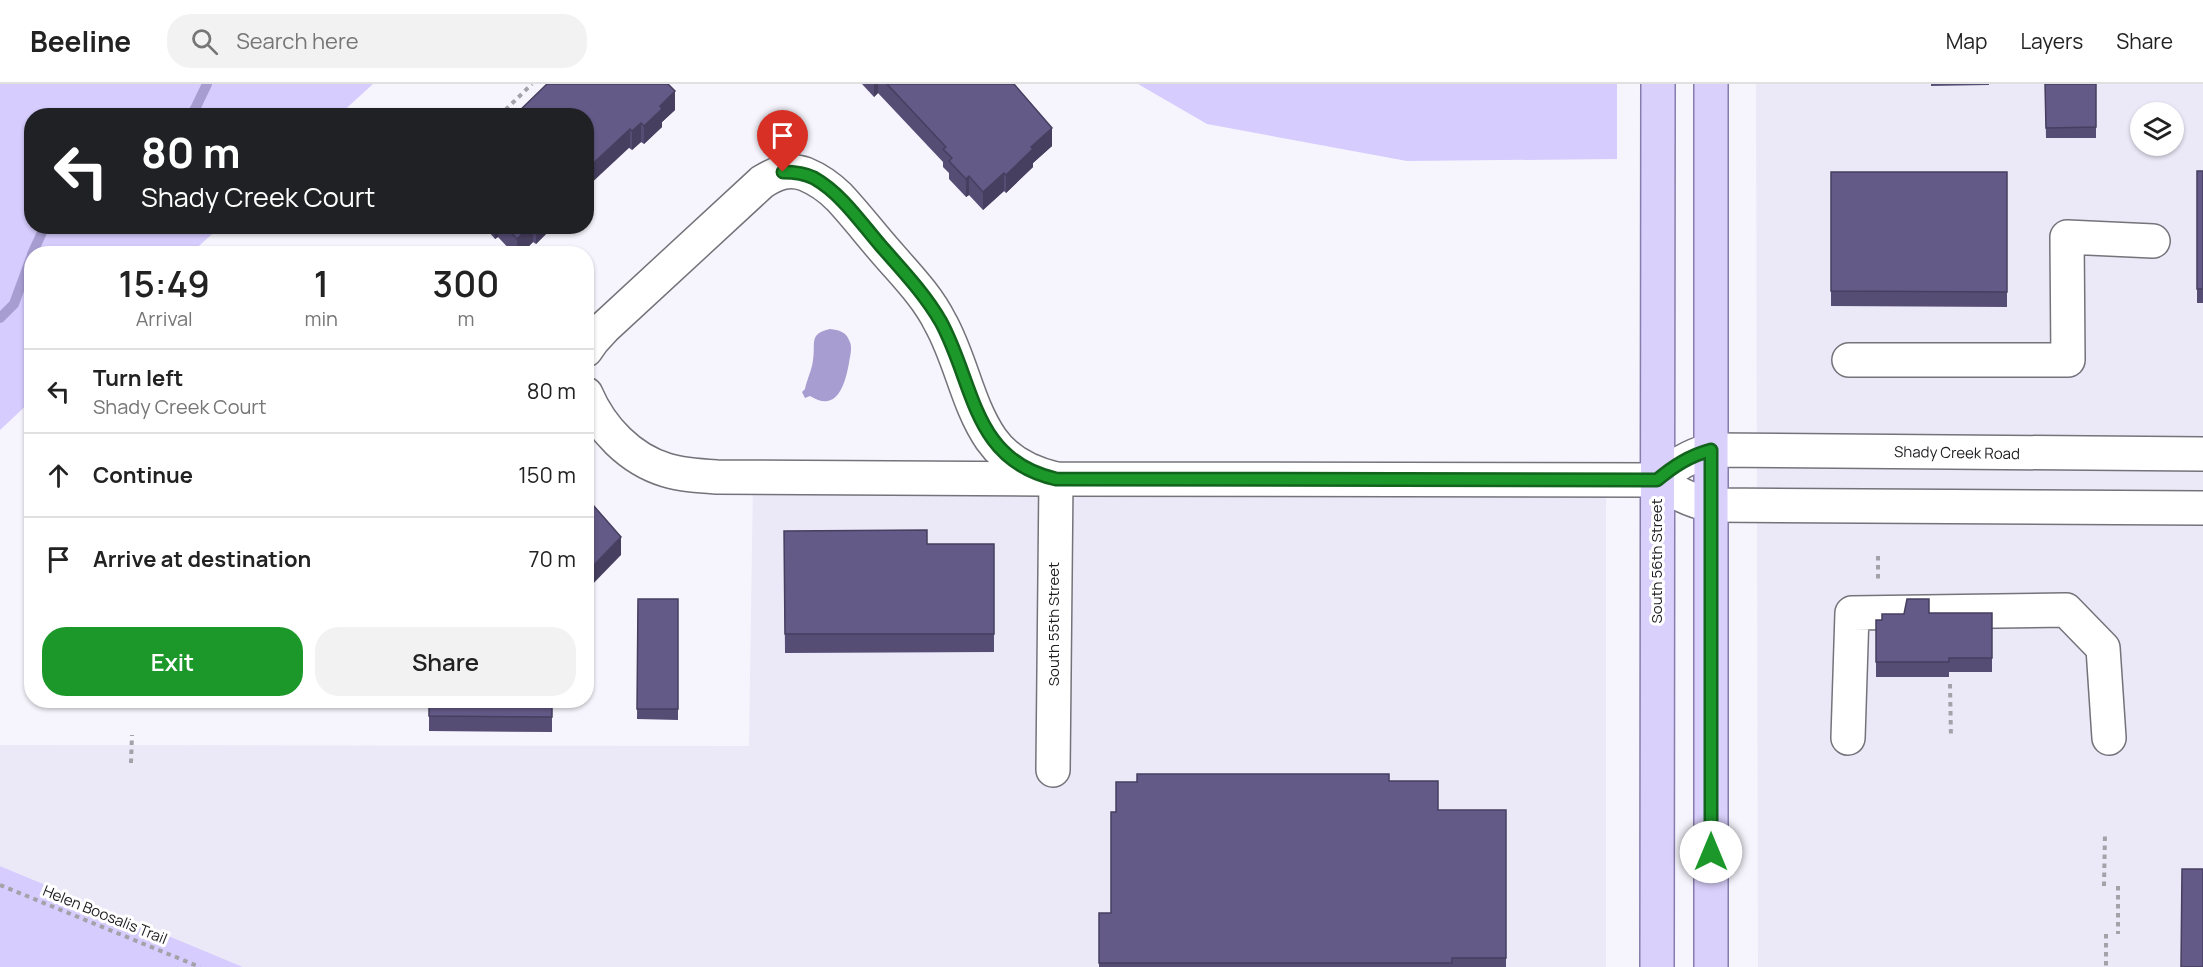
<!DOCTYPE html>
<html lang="en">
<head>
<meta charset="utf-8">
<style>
	body { margin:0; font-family:Manrope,sans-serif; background:#f2f2f2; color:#222; height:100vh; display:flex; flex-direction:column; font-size:22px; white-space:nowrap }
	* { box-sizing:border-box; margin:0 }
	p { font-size:20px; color:#767676 }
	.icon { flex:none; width:33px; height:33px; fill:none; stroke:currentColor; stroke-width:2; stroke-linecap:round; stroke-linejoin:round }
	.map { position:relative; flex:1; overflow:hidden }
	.side { position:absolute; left:24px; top:162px; width:570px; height:462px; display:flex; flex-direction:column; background:#fff; border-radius:24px; box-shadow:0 2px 4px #0004 }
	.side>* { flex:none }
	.hud { position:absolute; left:24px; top:24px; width:570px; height:126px; border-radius:24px; box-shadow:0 2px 4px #0004; background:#202124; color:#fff; overflow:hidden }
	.buttons { position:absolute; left:2130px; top:18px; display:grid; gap:12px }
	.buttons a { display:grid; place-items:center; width:54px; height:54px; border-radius:50%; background:#fff; box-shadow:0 2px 4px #0004; font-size:30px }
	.pin { position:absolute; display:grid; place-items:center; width:51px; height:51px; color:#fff; margin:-62px -26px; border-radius:50% 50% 50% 0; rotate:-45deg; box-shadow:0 0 6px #0007 }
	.pin .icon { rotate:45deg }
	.me { position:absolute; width:66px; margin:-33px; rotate:0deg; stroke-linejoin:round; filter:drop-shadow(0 0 4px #0008) }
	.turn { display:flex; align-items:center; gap:21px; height:126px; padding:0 18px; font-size:27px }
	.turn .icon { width:78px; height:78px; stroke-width:2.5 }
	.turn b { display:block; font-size:42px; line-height:51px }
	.eta { display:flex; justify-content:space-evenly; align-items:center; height:102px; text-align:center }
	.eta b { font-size:36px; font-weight:600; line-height:42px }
	.action { display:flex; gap:12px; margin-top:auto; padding:12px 18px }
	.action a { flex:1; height:69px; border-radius:24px; background:#1c982b; color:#fff; font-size:24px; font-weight:600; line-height:69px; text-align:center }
	.action a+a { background:#f2f2f2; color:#222 }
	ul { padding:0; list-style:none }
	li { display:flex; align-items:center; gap:18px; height:84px; padding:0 18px; border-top:2px solid #e0e0e0 }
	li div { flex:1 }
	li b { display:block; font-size:22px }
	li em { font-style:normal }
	header { display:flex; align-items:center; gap:36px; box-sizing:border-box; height:84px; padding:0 30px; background:#fff; border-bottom:2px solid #e0e0e0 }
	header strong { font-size:28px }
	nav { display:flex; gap:33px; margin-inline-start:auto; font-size:21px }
	.search { width:420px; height:54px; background:#f2f2f2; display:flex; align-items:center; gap:15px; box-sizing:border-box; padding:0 21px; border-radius:24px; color:#767676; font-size:22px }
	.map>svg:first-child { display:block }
	.built { fill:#ebe9f8; fill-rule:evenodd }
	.green { fill:#d6ccfe }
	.water { fill:#a89dd1 }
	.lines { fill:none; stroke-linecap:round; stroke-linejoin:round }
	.stream { stroke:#a89dd1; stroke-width:10 }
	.minor-casing { stroke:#74737a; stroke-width:36 }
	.major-casing { stroke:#877dad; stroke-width:36 }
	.path { stroke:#a3a2a8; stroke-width:4; stroke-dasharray:4.5 4.5; stroke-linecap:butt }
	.minor { stroke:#fff; stroke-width:33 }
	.major { stroke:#d9d0fb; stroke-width:33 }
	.wall { fill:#564d75 }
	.shaded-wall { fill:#463f5f }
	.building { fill:#645a88; stroke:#463f5f; stroke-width:1.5 }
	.route-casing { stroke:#12631c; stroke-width:15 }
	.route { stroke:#1c982b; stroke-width:10 }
	.labels { text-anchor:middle; stroke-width:6; stroke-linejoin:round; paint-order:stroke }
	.street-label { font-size:15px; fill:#1d1d20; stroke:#fff }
</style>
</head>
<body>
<header>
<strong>Beeline</strong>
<div class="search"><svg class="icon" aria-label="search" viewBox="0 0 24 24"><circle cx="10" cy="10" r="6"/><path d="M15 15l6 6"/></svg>Search here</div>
<nav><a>Map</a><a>Layers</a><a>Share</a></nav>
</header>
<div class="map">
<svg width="2203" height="883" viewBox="0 0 2203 883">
	<rect width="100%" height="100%" fill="#f6f5fd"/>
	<g class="built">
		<path d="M1756,0H2203V883H1758ZM2140,28H2174V62H2140Z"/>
		<polygon points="753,393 1606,396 1606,883 243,883 0,782 0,661 749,662"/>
	</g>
	<g class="green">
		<polygon points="0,0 373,0 339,31 32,32 32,142 220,143 191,169 32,170 31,317 0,346"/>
		<polygon points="1138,0 1617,0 1617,75 1407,77 1207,40"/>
		<polygon points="0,782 243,883 0,883"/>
	</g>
	<path class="water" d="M830,245C839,246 846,248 849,256C853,263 850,272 849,279C845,301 837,329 810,312L805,314L802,308L805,305C807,295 812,286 813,276C816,259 808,250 830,245Z"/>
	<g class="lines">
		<g class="stream">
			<polyline points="189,32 195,25 207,0"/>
			<polyline points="32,170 45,142"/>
			<polyline points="0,234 14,220 32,171"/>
		</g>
		<defs>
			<g id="minor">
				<path d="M586,266L593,256L604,244L762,98C776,89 789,84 805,90C817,95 830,104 839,113C856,131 871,151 887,169C906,191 927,212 940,238C961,275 967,320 991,355C1007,378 1030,389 1056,395L1657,396C1674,408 1690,417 1711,421L2203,424"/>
				<polyline points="1849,276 2068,276 2067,153 2153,157"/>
				<path d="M586,310C601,345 630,375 666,386C682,391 700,392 717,393L1042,395"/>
				<path d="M1657,396C1674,382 1689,372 1711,366L2203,370"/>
				<polyline points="1848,654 1852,529 2066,526 2103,564 2109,654"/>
				<polyline points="1053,686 1056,395"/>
			</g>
			<g id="major">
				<polyline points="1657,883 1658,0"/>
				<polyline points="1711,883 1711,0"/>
			</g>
		</defs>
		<use href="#minor" class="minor-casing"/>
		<use href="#major" class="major-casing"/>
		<g class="path">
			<polyline points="499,32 532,0"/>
			<polyline points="1878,472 1878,495"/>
			<polyline points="1950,600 1951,654"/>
			<polyline points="131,679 132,651"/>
			<polyline points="0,801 200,883"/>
			<polyline points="2104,802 2105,749"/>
			<polyline points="2118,802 2118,850"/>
			<polyline points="2106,850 2106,883"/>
		</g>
		<use href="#minor" class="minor"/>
		<use href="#major" class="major"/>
	</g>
	<g class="wall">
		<polygon points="862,0 1014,0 1052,62 1033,79 1033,83 1006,109 1004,107 983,126 969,111 966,113 949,95 949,89 943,83 943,78 878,9 874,13"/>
		<polygon points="1931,0 1989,0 1989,1 1931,2"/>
		<polygon points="2045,0 2096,0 2096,54 2046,54"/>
		<polygon points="675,26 662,38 662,43 644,60 641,58 632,66 586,32"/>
		<rect x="2197" y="87" width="6" height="132"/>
		<polygon points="1831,88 2007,88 2007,223 1831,222"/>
		<polygon points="484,142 554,142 536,160 533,158 521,170 514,170 498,153 495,155"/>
		<polygon points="784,447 927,460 994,460 994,568 785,569"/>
		<polygon points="638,515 678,515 678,636 637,635"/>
		<polygon points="1929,529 1992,529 1992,588 1949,588 1949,593 1876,593 1876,536 1882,536 1904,530"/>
		<polygon points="429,616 552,616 552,648 429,647"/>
		<polygon points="1389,697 1438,726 1506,726 1506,883 1099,883 1099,829 1111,829 1116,728"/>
	</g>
	<g class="shaded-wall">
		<polygon points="874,0 878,0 878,9 874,13"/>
		<polygon points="675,7 675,26 662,38 662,43 644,60 644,42 660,22"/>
		<polygon points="641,39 641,58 632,66 632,47"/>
		<polygon points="1052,44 1052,62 1033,79 1033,83 1006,109 1006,91 1031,63"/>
		<polygon points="630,45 630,63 586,104 586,86"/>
		<polygon points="1004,89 1004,107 983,126 983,108"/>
		<polygon points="969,92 969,111 966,113 966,95"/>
		<polygon points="495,142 498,142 498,153 495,155"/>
		<polygon points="530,142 533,142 533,158 521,170 517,170 517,155"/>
		<polygon points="536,142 554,142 536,160"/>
		<polygon points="621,453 621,471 586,507 586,489"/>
	</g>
	<g class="building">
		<polygon points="547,0 668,0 675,7 660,22 662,25 644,42 641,39 632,47 630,45 586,86 586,32 514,32"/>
		<polygon points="887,0 1014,0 1052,44 1031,63 1033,65 1006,91 1004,89 983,108 969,92 966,95 949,77 952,74 943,65 946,63"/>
		<polygon points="2045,0 2096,0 2096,43 2046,44"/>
		<rect x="2197" y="87" width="6" height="118"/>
		<polygon points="1831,88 2007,88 2007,208 1831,207"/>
		<polygon points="505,142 530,142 517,155"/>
		<polygon points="586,413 621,453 586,489"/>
		<polygon points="927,446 927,460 994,460 994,550 785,550 784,447"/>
		<polygon points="638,515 678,515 678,625 637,625"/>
		<polygon points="1907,515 1929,515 1929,529 1992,529 1992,574 1949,574 1949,578 1876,578 1876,536 1882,536 1882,530 1904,530"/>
		<polygon points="429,616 552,616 552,633 429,632"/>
		<polygon points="1137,690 1389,690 1389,697 1438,697 1438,726 1506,726 1506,874 1452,874 1452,879 1099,879 1099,829 1111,829 1111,728 1116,728 1116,698 1137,698"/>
		<polygon points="2182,785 2203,785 2203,883 2181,883"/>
	</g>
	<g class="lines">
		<defs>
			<path id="route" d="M783,88C794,88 804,89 814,94C842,110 861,139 881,162C902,186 925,210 941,238C975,301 972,376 1056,395L1657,396C1674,382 1689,372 1711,366V768"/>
		</defs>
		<use href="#route" class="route-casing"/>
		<use href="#route" class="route"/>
	</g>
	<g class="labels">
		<g class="street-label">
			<text transform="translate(1957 369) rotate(1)" y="5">Shady Creek Road</text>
			<text transform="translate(1657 477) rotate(-90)" y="5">South 56th Street</text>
			<text transform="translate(1054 540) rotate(-90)" y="5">South 55th Street</text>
			<text transform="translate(105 831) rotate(22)" y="5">Helen Boosalis Trail</text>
		</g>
	</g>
</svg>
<div class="buttons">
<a><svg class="icon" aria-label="layers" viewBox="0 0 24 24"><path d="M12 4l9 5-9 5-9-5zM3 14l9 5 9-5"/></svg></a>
</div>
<div class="pin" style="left:783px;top:88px;background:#d93025"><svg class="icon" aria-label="arrive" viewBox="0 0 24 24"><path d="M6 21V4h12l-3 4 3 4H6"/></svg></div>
<svg class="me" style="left:1711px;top:768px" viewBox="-20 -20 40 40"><circle r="19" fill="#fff"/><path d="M0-13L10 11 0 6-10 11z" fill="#1c982b"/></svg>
<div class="hud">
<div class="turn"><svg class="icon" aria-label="left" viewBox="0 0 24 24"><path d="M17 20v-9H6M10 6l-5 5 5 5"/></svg><div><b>80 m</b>Shady Creek Court</div></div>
</div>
<section class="side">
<div class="eta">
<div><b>15:49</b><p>Arrival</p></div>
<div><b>1</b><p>min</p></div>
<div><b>300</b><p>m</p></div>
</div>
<ul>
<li><svg class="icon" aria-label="left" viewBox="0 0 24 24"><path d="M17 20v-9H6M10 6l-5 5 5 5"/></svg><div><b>Turn left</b><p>Shady Creek Court</p></div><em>80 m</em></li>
<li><svg class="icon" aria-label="ahead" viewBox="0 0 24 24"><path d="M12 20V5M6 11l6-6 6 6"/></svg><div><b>Continue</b></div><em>150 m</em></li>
<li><svg class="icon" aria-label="arrive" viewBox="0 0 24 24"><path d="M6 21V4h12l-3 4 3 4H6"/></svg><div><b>Arrive at destination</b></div><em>70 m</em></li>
</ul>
<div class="action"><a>Exit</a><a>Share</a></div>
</section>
</div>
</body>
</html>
